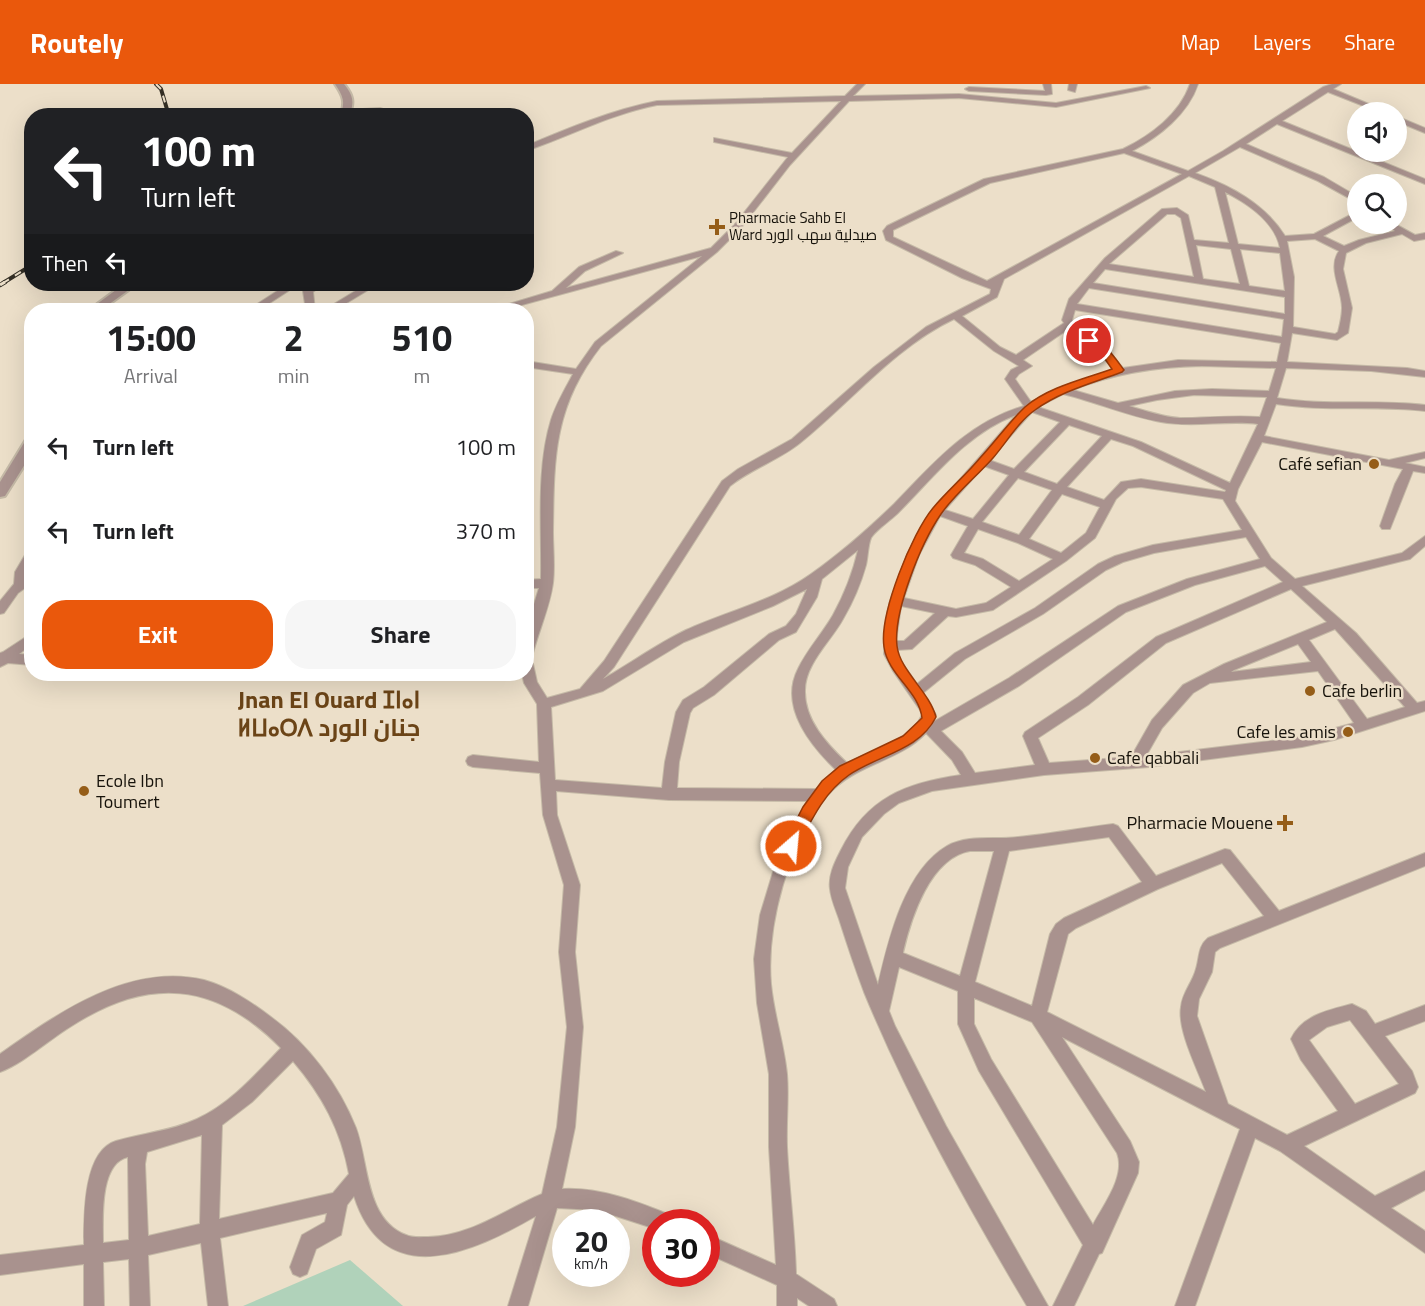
<!DOCTYPE html>
<html lang="en">
<head>
<meta charset="utf-8">
<style>
	body { margin:0; font-family:"Titillium Web",Cairo,"Noto Sans Tifinagh",sans-serif; background:#f6f6f6; color:#202124; height:100vh; display:flex; flex-direction:column; font-size:22px; white-space:nowrap }
	* { box-sizing:border-box; margin:0 }
	p { font-size:20px; color:#757577 }
	.icon { flex:none; width:33px; height:33px; fill:none; stroke:currentColor; stroke-width:2; stroke-linecap:round; stroke-linejoin:round }
	.map { position:relative; flex:1; overflow:hidden }
	.side { position:absolute; left:24px; top:219px; width:510px; height:378px; display:flex; flex-direction:column; background:#fff; border-radius:24px; box-shadow:0 6px 24px #0002 }
	.side>* { flex:none }
	.top-card { position:absolute; left:24px; top:24px; width:510px; height:183px; border-radius:24px; box-shadow:0 6px 24px #0002; background:#202124; color:#fff; overflow:hidden }
	.controls { position:absolute; left:1347px; top:18px; display:grid; gap:12px }
	.controls a { display:grid; place-items:center; width:60px; height:60px; border-radius:50%; background:#fff; box-shadow:0 6px 24px #0002; font-size:30px }
	.speed { position:absolute; left:552px; top:1125px; display:flex; gap:12px; font-size:30px; font-weight:700; text-align:center }
	.speed>* { display:grid; place-content:center; width:78px; height:78px; border-radius:50%; background:#fff; box-shadow:0 6px 24px #0002; line-height:1 }
	.speed small { font-size:15px; font-weight:400 }
	.speed .limit { border:9px solid #d22; background:#fff; color:#111 }
	.pin { position:absolute; display:grid; place-items:center; width:51px; height:51px; color:#fff; margin:-26px; border:3px solid #fff; border-radius:50%; box-shadow:0 2px 6px #0007 }
	.me { position:absolute; width:66px; margin:-33px; rotate:27deg; stroke-linejoin:round; filter:drop-shadow(0 0 4px #0008) }
	.turn { display:flex; align-items:center; gap:21px; height:126px; padding:0 18px; font-size:27px }
	.turn .icon { width:78px; height:78px; stroke-width:2.5 }
	.turn b { display:block; font-size:42px; line-height:51px }
	.then { display:flex; align-items:center; height:57px; padding:0 18px; background:#0003; gap:12px; font-size:22px }
	.eta { display:flex; justify-content:space-evenly; align-items:center; height:102px; text-align:center }
	.eta b { font-size:36px; font-weight:700; line-height:42px }
	.primary-button { display:flex; gap:12px; margin-top:auto; padding:12px 18px }
	.primary-button a { flex:1; height:69px; border-radius:24px; background:#ea580c; color:#fff; font-size:24px; font-weight:700; line-height:69px; text-align:center }
	.primary-button a+a { background:#f6f6f6; color:#202124 }
	ul { padding:0; list-style:none }
	li { display:flex; align-items:center; gap:18px; height:84px; padding:0 18px }
	li div { flex:1 }
	li b { display:block; font-size:22px }
	li em { font-style:normal }
	header { display:flex; align-items:center; gap:36px; box-sizing:border-box; height:84px; padding:0 30px; background:#ea580c; color:#fff }
	header strong { font-size:28px }
	nav { display:flex; gap:33px; margin-inline-start:auto; font-size:21px }
	.map>svg:first-child { display:block }
	.green { fill:#b0d2ba }
	.lines { fill:none; stroke-linecap:round; stroke-linejoin:round }
	.minor-casing { stroke:#c5baa7; stroke-width:2 }
	.tertiary-casing { stroke:#c5baa7; stroke-width:4 }
	.minor { fill:#a9928e; fill-rule:evenodd }
	.tertiary { fill:#a9928e; fill-rule:evenodd }
	.rail-far1-casing { stroke:#342f25; stroke-width:4 }
	.rail-casing { stroke:#342f25; stroke-width:4.5 }
	.rail-far1 { stroke:#ecdfc9; stroke-width:2; stroke-dasharray:7; stroke-linecap:butt }
	.rail { stroke:#ecdfc9; stroke-width:3; stroke-dasharray:9; stroke-linecap:butt }
	.route { fill:#ea580c; stroke:#983908; stroke-width:1.5 }
	.poi-dot { fill:#955d18; stroke:#ecdfc9; stroke-width:2 }
	.labels { text-anchor:middle; stroke-width:5; stroke-linejoin:round; paint-order:stroke }
	.far-poi-label { font-size:15px; fill:#16120a; stroke:#ecdfc9; text-anchor:start }
	.poi-label { font-size:18px; fill:#16120a; stroke:#ecdfc9; text-anchor:end }
	.district-label { font-size:24px; font-weight:bold; fill:#6b4417; stroke:#ecdfc9 }
</style>
</head>
<body>
<header>
<strong>Routely</strong>
<nav><a>Map</a><a>Layers</a><a>Share</a></nav>
</header>
<div class="map">
<svg width="1425" height="1222" viewBox="0 0 1425 1222">
	<rect width="100%" height="100%" fill="#ecdfc9"/>
	<polygon class="green" points="350,1176 403,1222 243,1222"/>
	<g class="lines">
		<defs>
			<g id="minor">
				<path d="M857,0H865L853,12L959,10L1056,19L1146,2L1150,4L1056,23L959,14L849,17L790,81L741,144L717,168L601,262C553,323 554,375 553,448C553,464 555,482 553,499C550,522 539,546 533,569L526,574V546L539,504H526V496L541,495C542,445 536,384 551,336C556,320 565,305 573,290L526,283V277L576,285L595,258L702,172L503,226H489L552,207L579,183L616,167L623,169L585,187L566,204L711,164L735,140L788,73L714,58V54L792,69L841,17L657,21C611,30 570,52 526,67V62C568,44 612,26 657,17L845,12Z"/>
				<polygon points="1043,0 1051,0 1052,10 1046,11 969,7 965,5 969,3 1045,7"/>
				<polygon points="1069,0 1077,0 1075,8 1068,6"/>
				<path d="M1190,0H1198C1188,30 1159,53 1132,67L1188,87L1223,67L1323,3L1332,0H1341L1333,5L1388,28H1379L1328,8L1282,37L1425,95V100L1277,40L1246,60L1324,93L1358,113V119L1318,97L1240,63L1195,89C1231,102 1264,119 1285,152L1314,150L1358,127V133L1323,152L1344,162L1359,156L1395,147L1386,140H1395L1415,151L1425,149V155L1414,157L1402,150L1366,159L1346,169L1343,185L1352,224L1348,249L1337,256L1292,249L1287,278L1407,284L1425,287V293L1371,287L1286,284L1277,314C1326,322 1376,315 1425,321V327C1375,321 1325,328 1276,320L1264,352L1389,376L1425,368V374L1405,379L1425,383V389L1413,387L1390,445H1382L1380,442L1395,400L1403,385L1262,358L1238,405L1235,417L1271,474L1295,495L1402,469L1425,452V462L1410,475L1302,502L1356,549L1417,619L1425,617V627L1334,656L1302,663L1149,683L1044,691L932,707L899,719L884,730L862,753L848,783L845,804L878,901C888,858 904,787 947,762C968,750 995,756 1018,753C1050,750 1081,744 1113,740L1118,742L1156,792L1225,765L1230,766L1279,827L1425,769V782L1220,864L1215,868L1212,888L1199,915L1197,932L1228,1020L1287,1051L1338,1027L1301,976L1291,955C1302,931 1329,926 1352,920L1366,927L1375,940L1425,921V937L1385,952L1412,987L1418,1003L1415,1009L1304,1062L1375,1112L1425,1087V1106L1391,1124L1425,1147V1169L1280,1067L1255,1054L1195,1222H1175L1240,1045L1062,953L1130,1057L1139,1078L1138,1089L1102,1169L1099,1170L1074,1222H1053L1083,1161L979,987L958,940V907L899,883L889,927L895,942L946,1042L1048,1222H1027C967,1121 909,1017 864,908C855,884 847,860 839,835C836,826 831,815 830,805C828,791 835,778 841,766C867,714 905,699 961,691L952,676L926,649C899,678 854,680 827,712C789,758 766,841 771,900C774,931 784,960 787,990C789,1014 786,1039 787,1063C789,1105 795,1148 796,1190L834,1215L837,1222H809L797,1214V1222H777V1201L706,1169V1150L776,1181L769,1063V990L757,919L754,875L760,831L773,788L807,717L669,716L556,707L557,731L580,801L575,868L583,943L575,1043L562,1105C599,1103 636,1117 670,1131L672,1138H656V1145L597,1126L557,1124L528,1222H508L536,1132C473,1168 385,1209 354,1112L347,1121L341,1151L316,1165L307,1190L300,1193L293,1190L290,1183L302,1151L325,1138L327,1129L220,1154L228,1222H208L201,1159L148,1171L150,1222H130L129,1175L103,1178L104,1222H84V1180L0,1191V1171L84,1161C84,1132 83,1067 116,1057C143,1049 171,1047 197,1035C230,1020 256,990 281,964C215,897 148,892 70,943C49,956 22,980 0,988V970C57,930 129,878 204,896C229,903 251,918 271,933C308,960 339,1001 356,1044C369,1079 365,1135 406,1151C412,1154 421,1153 428,1153C471,1152 504,1126 542,1110L557,1043L567,943L559,868L564,801L543,731L540,689L473,683L468,681L466,677L468,673L473,671L539,678L537,620L524,599L522,590H526V575L533,580L537,598L547,614L580,605L604,577L722,397L738,385L792,355L874,283L926,243L990,210L991,205L962,194L886,156L883,147L887,142L984,95L1123,65C1150,52 1180,30 1190,0ZM1124,69L1182,90L987,197L893,153V146L990,99ZM1189,92L1215,103L1229,159L1194,156L1188,131L1177,124L1162,125L1105,174L1069,215L1062,236L1064,239L1016,271L1000,263L962,232L997,213L1004,195ZM1225,108C1247,119 1275,138 1280,164L1238,160ZM1167,130H1175L1181,134L1194,193L1109,180ZM1315,155L1339,167C1327,184 1342,205 1342,224C1342,232 1340,240 1338,248L1335,250L1293,243L1294,193L1287,157ZM1196,161L1231,165L1240,200L1203,195ZM1240,165L1280,169L1285,207L1249,202ZM1105,185L1285,213V230L1093,199ZM1089,204L1284,235L1282,253L1077,220ZM1075,226L1281,259L1277,278L1178,276L1123,284L1102,261L1075,243L1072,236ZM954,235L994,267L1019,282L1011,286L1005,295L1024,322C968,338 933,380 894,420C868,445 841,469 811,490C773,517 728,527 686,546C657,560 631,579 603,595L614,583L730,402C751,385 779,376 800,359C851,318 895,263 954,235ZM1067,246L1096,265L1114,286L1062,303L1031,318L1015,295L1019,290L1032,282L1023,276ZM1202,282L1276,284L1269,307L1212,305L1175,307L1118,319L1073,306C1115,289 1157,283 1202,282ZM1063,310C1096,318 1127,332 1161,338C1192,344 1226,336 1258,340L1230,399L1141,358L1038,323ZM1194,311L1267,313L1260,333C1233,331 1207,334 1180,334C1163,333 1146,327 1129,322L1157,316ZM1032,328L1060,338L1014,385L989,376ZM1016,331L928,432L907,471L890,517L885,541L884,570L893,587L920,626L922,631C910,658 871,666 847,679C827,660 804,636 805,606C805,580 831,557 843,535C853,518 861,499 866,481C868,473 868,461 871,454C875,447 892,435 898,429C934,393 967,349 1016,331ZM1069,341L1102,352L1057,400L1024,388ZM1111,355L1133,362L1226,406L1225,408L1141,395L1121,398L1104,416L1067,403ZM984,382L1009,391L973,435L945,426ZM1018,394L1052,406L1019,451L982,438ZM1141,403L1223,415L1242,446L1153,461L1115,472L1098,480L1035,524L955,569L917,600L900,576L897,566L912,565L948,532L956,533L993,526L1066,477L1095,454L1116,415L1128,404ZM1062,410L1100,423L1086,449L1061,469L1029,455ZM940,432L968,442L951,471L953,474L975,481L1011,503L986,519L956,525L904,514L919,471ZM978,445L1018,459L1053,475L1019,497L983,475L964,469ZM1246,453L1260,475L1187,495L1118,522L1009,594L933,638L936,631L923,609L965,575L1043,530L1106,486L1123,478L1154,469ZM858,466C853,488 844,511 833,531C822,550 807,566 798,585C779,622 810,661 836,686L816,705L677,704L679,678L690,629L693,624L714,611L779,556L796,548L817,513L822,495ZM1265,482L1283,498L1156,553L1078,613L1025,648L1023,652L1035,681L975,689L962,668L941,647L1019,602L1126,528L1195,501ZM807,505L796,530L786,542L769,550L704,603L683,616L676,628L665,678L662,704L555,696L551,623L603,607L684,558L773,522ZM1291,505L1327,538L1224,580L1183,601L1152,636L1131,673L1049,679L1038,654L1088,621L1166,559ZM901,522L935,529L904,557H896ZM1335,545L1405,623L1367,635L1309,556ZM1298,560L1311,578L1231,588L1234,586ZM1318,587L1354,639L1302,653L1146,672L1162,644L1193,609L1210,599ZM1109,753L1142,798L1064,834L1056,840L1050,850L1032,922L975,898L1009,767ZM970,767H994L960,892L903,869C911,834 930,774 970,767ZM1222,779L1264,832L1208,854C1197,863 1200,875 1195,888C1191,900 1182,910 1181,923C1177,946 1198,986 1206,1008L1047,928L1068,850L1076,844L1158,805ZM974,914L1032,938L1117,1069C1126,1092 1104,1120 1093,1141L991,975L974,940ZM1350,936L1399,1000L1355,1020L1309,956L1327,943ZM293,977C322,1011 341,1046 349,1090L333,1109L219,1135L222,1041L252,1018ZM202,1051L200,1140L148,1152L145,1080L147,1068ZM128,1073L129,1156L103,1159C103,1135 99,1079 128,1073Z"/>
				<polygon points="380,24 404,32 391,32 380,28 346,30 342,28 346,26"/>
				<polygon points="1396,32 1425,44 1425,49 1396,37"/>
				<polygon points="288,200 299,200 259,226 248,226"/>
				<polygon points="313,200 323,200 313,208 315,226 306,226 303,207"/>
				<polygon points="367,200 378,200 335,226 324,226"/>
				<polygon points="32,465 32,480 27,490 32,488 32,499 18,509 4,529 0,530 0,517 14,500 15,488 28,466"/>
				<polygon points="32,549 32,560 19,570 32,571 32,581 8,579 0,583 0,569 3,568"/>
			</g>
			<g id="tertiary">
				<path d="M335,0H344C353,11 355,18 349,32H340C346,18 343,12 335,0Z"/>
				<polygon points="124,200 137,200 101,226 89,226"/>
				<polygon points="32,353 32,369 5,412 0,413 0,398 27,354"/>
			</g>
		</defs>
		<use href="#minor" class="minor-casing"/>
		<use href="#tertiary" class="tertiary-casing"/>
		<use href="#minor" class="minor"/>
		<use href="#tertiary" class="tertiary"/>
		<defs>
			<g id="rail-far1">
				<polyline points="156,0 161,5 169,32"/>
				<polyline points="3,199 32,181"/>
			</g>
			<polyline id="rail" points="0,201 5,198"/>
		</defs>
		<use href="#rail-far1" class="rail-far1-casing"/>
		<use href="#rail" class="rail-casing"/>
		<use href="#rail-far1" class="rail-far1"/>
		<use href="#rail" class="rail"/>
	</g>
	<path class="route" d="M1086,255C1102,253 1115,274 1124,286L1122,288C1093,299 1061,307 1035,326C1019,337 1006,359 993,374C977,392 954,411 941,430C921,459 893,528 897,562C900,587 929,607 936,633C919,667 878,671 849,691C823,709 810,739 796,766L791,768L785,766L783,762L803,723L822,697L840,682L903,652L922,634C919,607 888,591 884,563C879,530 912,449 933,424C948,406 966,391 980,374C995,358 1009,338 1025,323C1048,303 1084,295 1112,285L1103,272L1086,259Z"/>
	<g class="poi-dot">
		<path d="M714 134h6v6h6v6h-6v6h-6v-6h-6v-6h6z"/>
		<circle cx="1374" cy="380" r="6"/>
		<circle cx="1310" cy="607" r="6"/>
		<circle cx="1348" cy="648" r="6"/>
		<circle cx="1095" cy="674" r="6"/>
		<circle cx="84" cy="707" r="6"/>
		<path d="M1282 730h6v6h6v6h-6v6h-6v-6h-6v-6h6z"/>
	</g>
	<g class="labels">
		<g class="far-poi-label">
			<text x="729" y="139">Pharmacie Sahb El<tspan x="729" dy="17">Ward صيدلية سهب الورد</tspan></text>
		</g>
		<g class="poi-label">
			<text x="1362" y="386">Café sefian</text>
			<text x="1322" y="613" text-anchor="start">Cafe berlin</text>
			<text x="1336" y="654">Cafe les amis</text>
			<text x="1107" y="680" text-anchor="start">Cafe qabbali</text>
			<text x="96" y="703" text-anchor="start">Ecole Ibn<tspan x="96" dy="21">Toumert</tspan></text>
			<text x="1273" y="745">Pharmacie Mouene</text>
		</g>
		<g class="district-label">
			<text x="329" y="624">Jnan El Ouard ⵊⵏⴰⵏ<tspan x="329" dy="28">ⵍⵡⴰⵔⴷ جنان الورد</tspan></text>
		</g>
	</g>
</svg>
<div class="controls">
<a><svg class="icon" aria-label="sound" viewBox="0 0 24 24"><path d="M4 9h4l5-4v14l-5-4H4zM17 9q2 3 0 6"/></svg></a>
<a><svg class="icon" aria-label="search" viewBox="0 0 24 24"><circle cx="10" cy="10" r="6"/><path d="M15 15l6 6"/></svg></a>
</div>
<div class="speed"><div>20<small>km/h</small></div><div class="limit">30</div></div>
<div class="pin" style="left:1089px;top:257px;background:#d93025"><svg class="icon" aria-label="arrive" viewBox="0 0 24 24"><path d="M6 21V4h12l-3 4 3 4H6"/></svg></div>
<svg class="me" style="left:791px;top:762px" viewBox="-20 -20 40 40"><circle r="17" fill="#ea580c" stroke="#fff" stroke-width="3"/><path d="M0-11L8 9 0 5-8 9z" fill="#fff"/></svg>
<div class="top-card">
<div class="turn"><svg class="icon" aria-label="left" viewBox="0 0 24 24"><path d="M17 20v-9H6M10 6l-5 5 5 5"/></svg><div><b>100 m</b>Turn left</div></div>
<div class="then">Then<svg class="icon" aria-label="left" viewBox="0 0 24 24"><path d="M17 20v-9H6M10 6l-5 5 5 5"/></svg></div>
</div>
<section class="side">
<div class="eta">
<div><b>15:00</b><p>Arrival</p></div>
<div><b>2</b><p>min</p></div>
<div><b>510</b><p>m</p></div>
</div>
<ul>
<li><svg class="icon" aria-label="left" viewBox="0 0 24 24"><path d="M17 20v-9H6M10 6l-5 5 5 5"/></svg><div><b>Turn left</b></div><em>100 m</em></li>
<li><svg class="icon" aria-label="left" viewBox="0 0 24 24"><path d="M17 20v-9H6M10 6l-5 5 5 5"/></svg><div><b>Turn left</b></div><em>370 m</em></li>
</ul>
<div class="primary-button"><a>Exit</a><a>Share</a></div>
</section>
</div>
</body>
</html>
